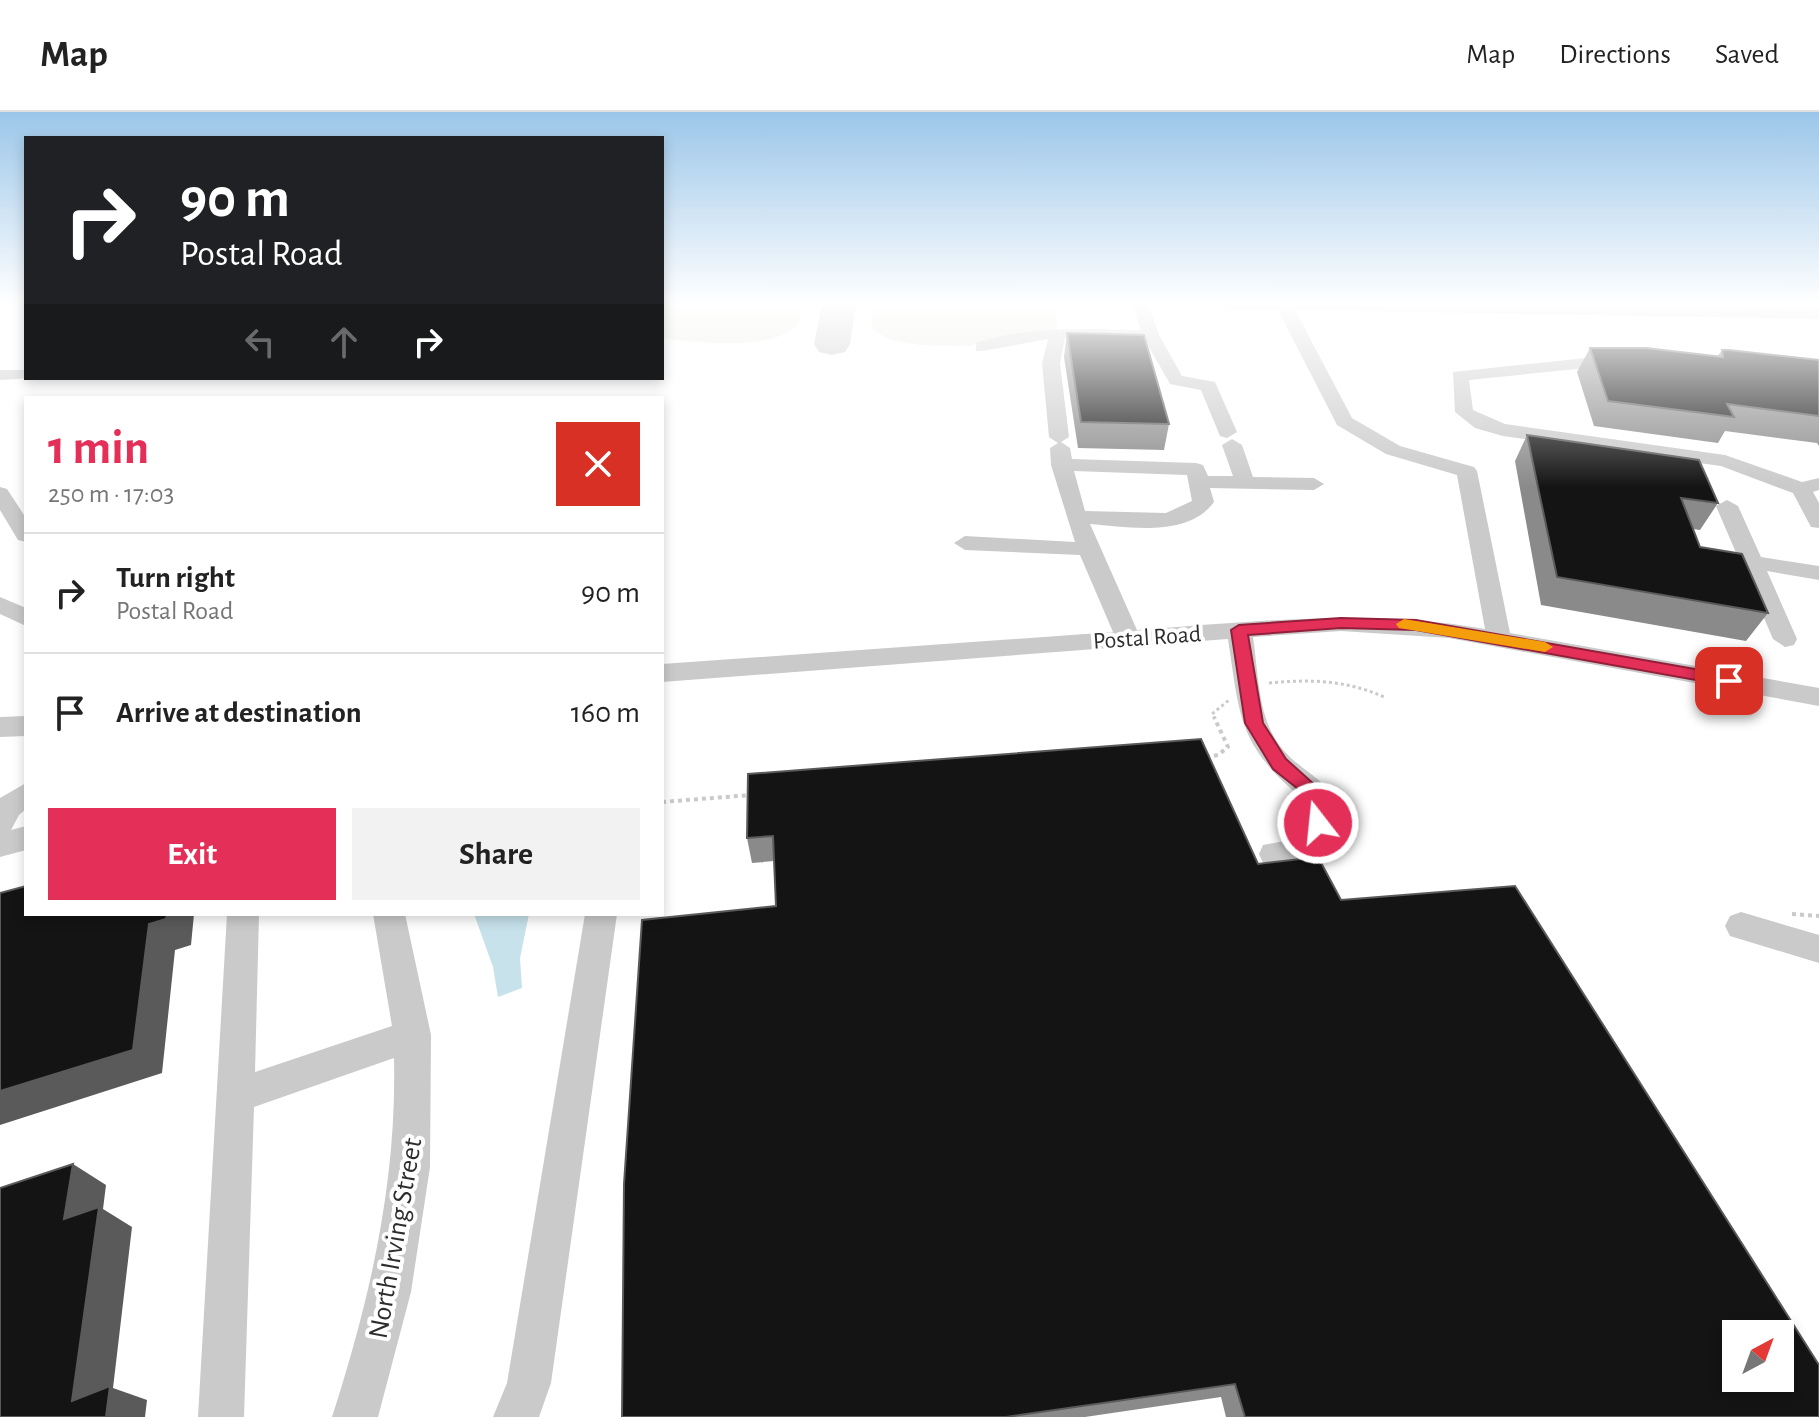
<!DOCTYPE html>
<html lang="en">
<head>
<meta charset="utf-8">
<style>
	body { margin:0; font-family:"Alegreya Sans",sans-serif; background:#f2f2f2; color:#222; height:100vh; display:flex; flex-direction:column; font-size:30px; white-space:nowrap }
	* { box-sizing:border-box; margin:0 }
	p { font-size:26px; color:#767676 }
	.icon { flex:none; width:44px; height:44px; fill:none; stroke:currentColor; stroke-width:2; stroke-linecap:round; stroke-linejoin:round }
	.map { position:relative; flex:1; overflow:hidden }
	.panel { position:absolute; left:24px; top:284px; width:640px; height:520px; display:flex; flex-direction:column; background:#fff; border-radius:0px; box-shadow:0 4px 12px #0003 }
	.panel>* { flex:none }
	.guide { position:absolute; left:24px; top:24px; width:640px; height:244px; border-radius:0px; box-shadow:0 4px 12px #0003; background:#202124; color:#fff; overflow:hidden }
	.needle { width:52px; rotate:41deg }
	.controls { position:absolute; left:1722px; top:1208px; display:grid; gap:16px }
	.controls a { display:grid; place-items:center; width:72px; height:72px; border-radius:0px; background:#fff; box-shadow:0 4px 12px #0003; font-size:40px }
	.pin { position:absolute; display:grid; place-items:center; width:68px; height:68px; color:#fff; margin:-34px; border-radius:16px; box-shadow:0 4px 12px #0006 }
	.me { position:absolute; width:88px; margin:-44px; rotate:344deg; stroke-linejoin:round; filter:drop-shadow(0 0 6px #0008) }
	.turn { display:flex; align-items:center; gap:28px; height:168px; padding:0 24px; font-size:36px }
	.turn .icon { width:104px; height:104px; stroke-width:2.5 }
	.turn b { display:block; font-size:56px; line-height:68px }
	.lanes { display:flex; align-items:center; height:76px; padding:0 24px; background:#0003; justify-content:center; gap:40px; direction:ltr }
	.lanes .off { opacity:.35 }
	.round { display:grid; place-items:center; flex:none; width:84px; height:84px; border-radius:0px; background:#f2f2f2 }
	.overview { display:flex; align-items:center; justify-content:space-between; height:136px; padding:0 24px }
	h1 { font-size:48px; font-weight:700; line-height:60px; color:#e43059 }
	.action { display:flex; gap:16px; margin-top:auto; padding:16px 24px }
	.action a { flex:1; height:92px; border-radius:0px; background:#e43059; color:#fff; font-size:32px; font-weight:700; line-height:92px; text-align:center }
	.action a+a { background:#f2f2f2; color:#222 }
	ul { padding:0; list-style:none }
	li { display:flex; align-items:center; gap:24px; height:120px; padding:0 24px; border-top:2px solid #e0e0e0 }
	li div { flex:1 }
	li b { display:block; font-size:30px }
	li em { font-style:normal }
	header { display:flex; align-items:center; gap:48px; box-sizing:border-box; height:112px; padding:0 40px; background:#fff; border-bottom:2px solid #e0e0e0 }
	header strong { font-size:38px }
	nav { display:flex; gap:44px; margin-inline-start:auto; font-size:28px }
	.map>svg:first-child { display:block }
	.green { fill:#e6ebdb }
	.water { fill:#c7e2eb }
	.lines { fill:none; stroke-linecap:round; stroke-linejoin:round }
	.taxiway { fill:#c0c0c0; fill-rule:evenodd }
	.path-far1 { stroke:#cacaca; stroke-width:3; stroke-dasharray:3 3; stroke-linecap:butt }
	.path { stroke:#cacaca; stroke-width:4; stroke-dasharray:4 4; stroke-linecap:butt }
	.minor { fill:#cacaca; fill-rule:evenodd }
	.wall { fill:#8a8a8a }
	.shaded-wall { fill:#5a5a5a }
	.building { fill:#141414; stroke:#5a5a5a; stroke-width:2; fill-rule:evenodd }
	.route { fill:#e43059; stroke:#941f3a; stroke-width:2 }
	.slow { fill:#f59e0b }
	.labels { text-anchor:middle; stroke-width:8; stroke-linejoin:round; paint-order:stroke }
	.street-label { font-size:24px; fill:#2d2d2d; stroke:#fff }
	.near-street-label { font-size:28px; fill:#2d2d2d; stroke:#fff }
</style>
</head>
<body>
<header>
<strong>Map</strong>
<nav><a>Map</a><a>Directions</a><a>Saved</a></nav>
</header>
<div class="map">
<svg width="1819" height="1305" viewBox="0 0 1819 1305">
	<rect width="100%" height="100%" fill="#fff"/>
	<g class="green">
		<path d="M662,192H805C802,199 801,210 795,215C770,239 692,230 662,226Z"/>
		<polygon points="873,192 1054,192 1058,218 998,225 969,234 919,233 890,228 874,218 871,211"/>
		<polygon points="1381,192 1819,192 1819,201"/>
	</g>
	<polygon class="water" points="474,802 529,802 520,846 522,876 498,885 493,855"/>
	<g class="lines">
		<polygon class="taxiway" points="822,192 856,192 850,232 845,240 832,243 819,240 814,232"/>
		<g class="path-far1">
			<path d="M1269,571C1310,567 1348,568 1386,586"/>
			<polyline points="1215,607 1212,602 1229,588"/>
		</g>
		<g class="path">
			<polyline points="1206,645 1218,643 1228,635 1214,605"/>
			<polyline points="662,690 751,683"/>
			<polyline points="1792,802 1819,804"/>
		</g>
		<g class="minor">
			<path d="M1132,192H1148L1159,223L1182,264L1215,270L1237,320L1227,326L1220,324L1201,278L1170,272L1145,228L1065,226L1060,251L1069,325L1061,330L1070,336L1072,347L1196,351L1203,353L1208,364H1233L1222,333L1232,327L1242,333L1253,365L1314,366L1324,372L1314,378L1210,376L1214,390C1188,426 1128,415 1090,412L1137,518C1253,510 1369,496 1485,517L1457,363L1386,342L1337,313L1278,198L1227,197L1219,192L1819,197V207L1295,198L1352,306L1400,334L1474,355L1477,359L1510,521L1819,576V594L1449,526L1341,519L1253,525C1257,552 1258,585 1267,610C1293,679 1364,652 1315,746L1274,754L1263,751L1259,742L1263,733L1295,727L1303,711V687C1238,633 1240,606 1228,527L662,570V552L1113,520L1080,443L965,438L954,431L965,424L1075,430L1051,353L1050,336L1058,331L1049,325L1042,251L1048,227C1033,229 984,240 976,239V231C1030,213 1085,217 1141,218ZM1074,359L1187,363L1192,389L1166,401L1085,399Z"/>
			<polygon points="1586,246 1618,248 1627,253 1618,258 1586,256 1469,268 1473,298 1505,312 1725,343 1802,370 1819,366 1819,378 1813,380 1819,391 1819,416 1811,415 1793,381 1721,354 1503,324 1475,316 1455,300 1453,260"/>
			<polygon points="0,258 26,258 26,266 33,266 0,268"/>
			<polygon points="0,375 7,377 26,406 26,430 18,428 0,398"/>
			<polygon points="1727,388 1738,394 1761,445 1819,454 1819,468 1767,459 1797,527 1794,533 1785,535 1773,527 1716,394"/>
			<polygon points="0,485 26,496 26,514 0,502"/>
			<polygon points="26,604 26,624 0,625 0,605"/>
			<polygon points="26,671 26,697 19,703 11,718 26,714 26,738 0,745 0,686"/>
			<polygon points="1741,800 1819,823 1819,851 1730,824 1725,814 1730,804"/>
			<path d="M227,802H259L255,960L392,914L373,802H405L431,923L430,1055L411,1180L378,1305H332C370,1187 397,1070 394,946L254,995L244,1305H198Z"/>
			<polygon points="585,802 617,802 551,1271 539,1305 493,1305 507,1271"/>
		</g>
	</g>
	<g class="wall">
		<polygon points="1067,221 1169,312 1164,338 1078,336 1064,245"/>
		<polygon points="1590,236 1717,245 1722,238 1819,248 1819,334 1817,331 1725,319 1718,331 1594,314 1577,260"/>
		<polygon points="1527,323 1718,391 1700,418 1693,417 1700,435 1768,501 1746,529 1541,493 1515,349"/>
		<polygon points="748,662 1258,752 1341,788 1819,1305 1226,1305 1221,1285 1085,1305 622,1305 776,794 774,749 752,751 747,726"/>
	</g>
	<g class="shaded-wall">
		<polygon points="167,802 194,802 191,833 175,838 162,961 0,1013 0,979 149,812"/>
		<polygon points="73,1052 106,1073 103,1097 132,1115 113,1276 147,1288 145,1305 106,1305 72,1289 64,1107"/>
	</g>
	<g class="building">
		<polygon points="1067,221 1144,223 1169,312 1081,310"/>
		<polygon points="1590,236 1646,236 1723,245 1722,238 1729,238 1819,248 1819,304 1727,292 1734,305 1608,289"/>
		<polygon points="1527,323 1699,348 1718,391 1681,386 1700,435 1742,442 1768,501 1557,465"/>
		<path d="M1201,627L1258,752L1318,745L1341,788L1515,774L1819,1253V1305H1245L1235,1272L1006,1305H622L624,1072L642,808L776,794L773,724L747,726L748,662ZM1736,1222H1780V1266H1736Z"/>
		<polygon points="26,774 26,802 167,802 166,807 149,812 133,938 0,979 0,781"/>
		<polygon points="73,1052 64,1107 99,1095 72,1289 110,1274 106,1305 0,1305 0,1076"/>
	</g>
	<linearGradient id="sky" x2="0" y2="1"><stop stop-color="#9bc6e9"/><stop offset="0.51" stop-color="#fff"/><stop offset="1" stop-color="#fff" stop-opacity="0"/></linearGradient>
	<rect width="1819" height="375" fill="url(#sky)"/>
	<polygon class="route" points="1341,506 1416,508 1729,563 1737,569 1729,574 1416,518 1341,516 1248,523 1263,611 1286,647 1326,683 1328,711 1318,718 1309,711 1308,685 1273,657 1245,611 1231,518 1239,513"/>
	<polygon class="slow" points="1404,507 1545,530 1553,535 1545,540 1399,516 1396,512"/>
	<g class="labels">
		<g class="street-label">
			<text transform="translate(1147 525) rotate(-4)" y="8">Postal Road</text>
		</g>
		<g class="near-street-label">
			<text transform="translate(394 1126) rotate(-80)" y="10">North Irving Street</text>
		</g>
	</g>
</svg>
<div class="controls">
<a><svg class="needle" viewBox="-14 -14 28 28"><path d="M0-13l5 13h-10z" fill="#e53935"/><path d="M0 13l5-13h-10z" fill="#767676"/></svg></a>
</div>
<div class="pin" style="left:1729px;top:569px;background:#d93025"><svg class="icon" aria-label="arrive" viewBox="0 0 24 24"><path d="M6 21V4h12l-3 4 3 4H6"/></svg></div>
<svg class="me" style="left:1318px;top:711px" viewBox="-20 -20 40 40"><circle r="17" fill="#e43059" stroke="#fff" stroke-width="3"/><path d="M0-11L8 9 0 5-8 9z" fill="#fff"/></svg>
<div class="guide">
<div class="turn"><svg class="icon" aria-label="right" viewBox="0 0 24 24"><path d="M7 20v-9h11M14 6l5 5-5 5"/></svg><div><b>90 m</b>Postal Road</div></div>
<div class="lanes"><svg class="icon off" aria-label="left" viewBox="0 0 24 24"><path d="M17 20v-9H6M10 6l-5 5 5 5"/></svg><svg class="icon off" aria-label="ahead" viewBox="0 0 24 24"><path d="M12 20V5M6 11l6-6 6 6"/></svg><svg class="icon" aria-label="right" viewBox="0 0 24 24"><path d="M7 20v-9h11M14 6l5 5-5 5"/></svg></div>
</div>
<section class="panel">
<div class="overview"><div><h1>1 min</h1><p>250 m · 17:03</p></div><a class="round" style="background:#d93025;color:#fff"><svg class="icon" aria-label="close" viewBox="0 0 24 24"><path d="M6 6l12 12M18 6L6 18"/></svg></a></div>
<ul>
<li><svg class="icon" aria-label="right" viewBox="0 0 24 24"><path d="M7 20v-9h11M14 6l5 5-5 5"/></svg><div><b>Turn right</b><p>Postal Road</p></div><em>90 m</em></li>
<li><svg class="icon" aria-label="arrive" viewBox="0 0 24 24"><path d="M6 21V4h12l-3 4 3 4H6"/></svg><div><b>Arrive at destination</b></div><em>160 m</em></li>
</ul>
<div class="action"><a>Exit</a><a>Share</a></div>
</section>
</div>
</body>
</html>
